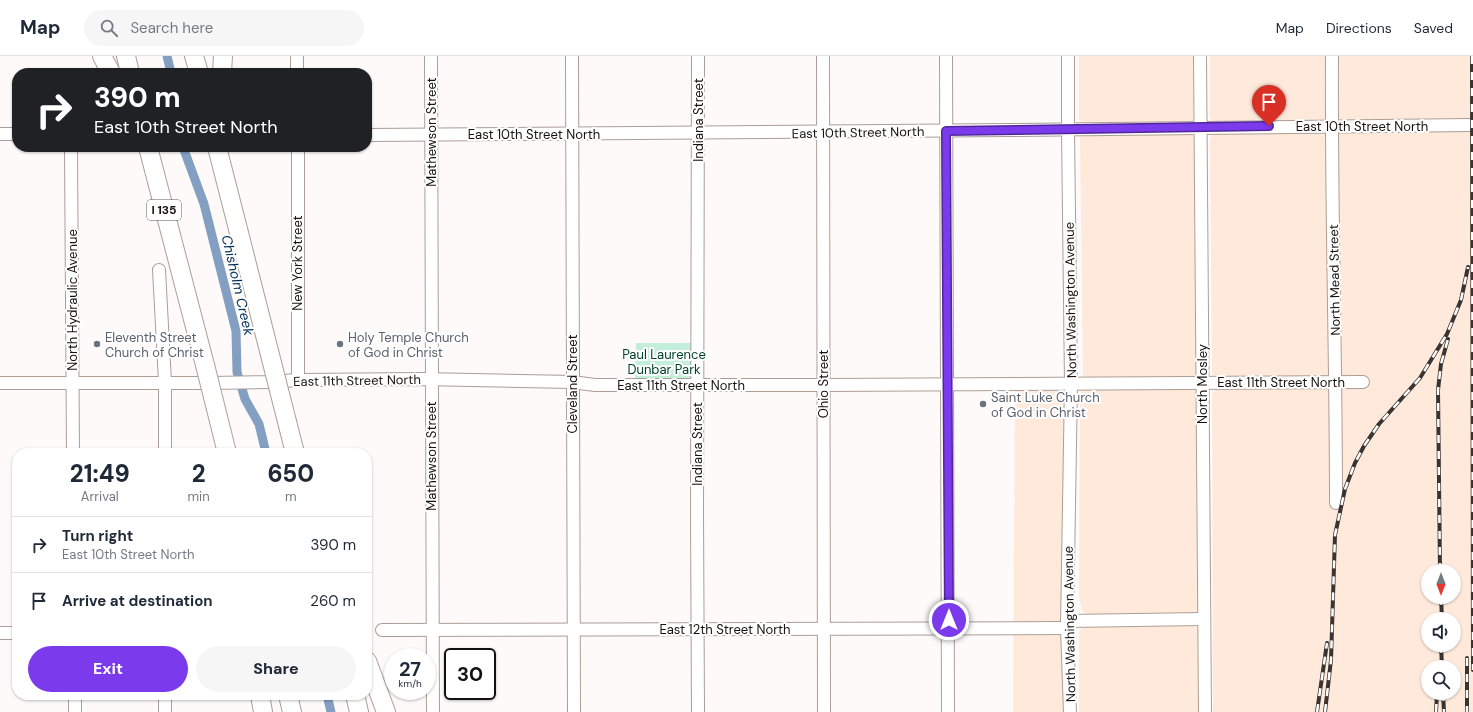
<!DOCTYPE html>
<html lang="en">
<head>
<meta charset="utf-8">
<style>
	body { margin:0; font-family:"DM Sans",sans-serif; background:#f6f6f7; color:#1f2937; height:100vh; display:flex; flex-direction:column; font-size:15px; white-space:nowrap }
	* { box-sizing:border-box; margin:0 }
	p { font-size:13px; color:#747a83 }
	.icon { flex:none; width:22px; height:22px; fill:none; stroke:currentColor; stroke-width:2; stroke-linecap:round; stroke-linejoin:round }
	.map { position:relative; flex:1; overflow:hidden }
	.drawer { position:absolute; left:12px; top:392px; width:360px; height:252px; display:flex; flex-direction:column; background:#fff; border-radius:16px; box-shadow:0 1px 3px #0004 }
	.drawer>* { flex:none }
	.banner { position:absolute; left:12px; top:12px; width:360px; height:84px; border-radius:16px; box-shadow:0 1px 3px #0004; background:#202124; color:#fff; overflow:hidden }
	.needle { width:26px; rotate:180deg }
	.tools { position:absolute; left:1421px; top:508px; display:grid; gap:8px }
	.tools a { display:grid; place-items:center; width:40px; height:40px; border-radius:50%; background:#fff; box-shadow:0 1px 3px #0004; font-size:20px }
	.speed { position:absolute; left:384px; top:592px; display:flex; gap:8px; font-size:20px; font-weight:700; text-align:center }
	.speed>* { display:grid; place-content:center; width:52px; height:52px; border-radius:50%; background:#fff; box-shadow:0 1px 3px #0004; line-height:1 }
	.speed small { font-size:10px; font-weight:400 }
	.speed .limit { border:2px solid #111; border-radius:6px; background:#fff; color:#111 }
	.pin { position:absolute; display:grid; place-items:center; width:34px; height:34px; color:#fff; margin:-41px -17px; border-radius:50% 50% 50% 0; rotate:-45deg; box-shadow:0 0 4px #0007 }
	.pin .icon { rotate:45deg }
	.me { position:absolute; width:44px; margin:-22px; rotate:0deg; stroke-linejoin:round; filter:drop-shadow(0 0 3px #0008) }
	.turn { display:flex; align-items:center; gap:14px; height:84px; padding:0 16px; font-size:18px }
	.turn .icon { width:52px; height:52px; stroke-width:2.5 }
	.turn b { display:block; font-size:28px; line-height:34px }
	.eta { display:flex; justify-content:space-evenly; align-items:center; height:68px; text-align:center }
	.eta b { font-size:24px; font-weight:800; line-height:28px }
	.cta { display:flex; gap:8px; margin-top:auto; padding:8px 16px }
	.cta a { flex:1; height:46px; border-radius:24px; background:#7c3aed; color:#fff; font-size:16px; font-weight:800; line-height:46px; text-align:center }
	.cta a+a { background:#f6f6f7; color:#1f2937 }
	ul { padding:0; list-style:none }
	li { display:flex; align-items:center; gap:12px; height:56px; padding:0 16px; border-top:1px solid #e0e1e3 }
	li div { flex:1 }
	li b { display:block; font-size:15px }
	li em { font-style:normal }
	header { display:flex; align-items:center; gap:24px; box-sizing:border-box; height:56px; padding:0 20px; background:#fff; border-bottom:1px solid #e0e1e3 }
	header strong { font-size:19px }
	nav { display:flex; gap:22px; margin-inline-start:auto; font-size:14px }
	.search { width:280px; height:36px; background:#f6f6f7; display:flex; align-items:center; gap:10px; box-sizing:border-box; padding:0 14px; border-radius:22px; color:#747a83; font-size:15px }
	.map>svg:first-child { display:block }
	.built { fill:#ffe9db; fill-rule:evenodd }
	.green { fill:#c3eed9 }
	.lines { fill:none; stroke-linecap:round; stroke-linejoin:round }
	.canal { stroke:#839fc1; stroke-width:9 }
	.minor-casing { stroke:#ac9e96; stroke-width:14 }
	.highway-casing { stroke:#ac9e96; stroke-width:20 }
	.minor { stroke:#fff; stroke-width:12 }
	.highway { stroke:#fff; stroke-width:18 }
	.rail-casing { stroke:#393431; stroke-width:4 }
	.rail { stroke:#fff; stroke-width:2.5; stroke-dasharray:8; stroke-linecap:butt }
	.highway-bridge-casing { stroke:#ac9e96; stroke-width:20; stroke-linecap:butt }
	.highway-bridge { stroke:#fff; stroke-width:18 }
	.route-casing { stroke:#51269a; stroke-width:10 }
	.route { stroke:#7c3aed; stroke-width:7 }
	.worship-dot { fill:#6b7280; stroke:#fff; stroke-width:1.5 }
	.labels { text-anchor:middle; stroke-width:4; stroke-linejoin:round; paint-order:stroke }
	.shield { fill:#fff; stroke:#5d5957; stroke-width:1 }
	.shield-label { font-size:12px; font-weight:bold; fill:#17120f }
	.street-label { font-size:13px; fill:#17120f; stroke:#fff }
	.worship-label { font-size:13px; fill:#5b616d; stroke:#fff; text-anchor:start }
	.park-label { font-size:13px; fill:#00412c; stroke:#fff }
	.water-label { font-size:14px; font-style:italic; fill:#052f5a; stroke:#fff }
</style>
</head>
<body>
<header>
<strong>Map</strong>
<div class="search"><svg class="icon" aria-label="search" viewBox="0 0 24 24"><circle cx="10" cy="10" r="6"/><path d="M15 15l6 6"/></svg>Search here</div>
<nav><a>Map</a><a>Directions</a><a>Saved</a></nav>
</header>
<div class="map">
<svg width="1473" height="656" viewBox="0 0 1473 656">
	<rect width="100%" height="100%" fill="#fdfaf9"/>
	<g class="built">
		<polygon points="1079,0 1194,0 1193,65 1190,67 1084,68 1080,67 1079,63"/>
		<path d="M1210,0H1473V656H1213L1212,337L1215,334L1219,332L1212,317L1210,86L1211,78L1215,76L1216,67L1211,64L1210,59ZM1428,515H1454V541H1428ZM1428,563H1454V589H1428ZM1428,611H1454V637H1428Z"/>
		<polygon points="1082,78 1189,78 1192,79 1194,83 1196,315 1195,319 1192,322 1085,322 1083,319 1080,82"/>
		<polygon points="1193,331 1197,338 1199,552 1197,557 1090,561 1082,555 1079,540 1080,337 1082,334 1086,332"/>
		<polygon points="1015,334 1062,335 1066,337 1066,656 1013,656"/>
		<polygon points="1190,569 1196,571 1199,576 1199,656 1079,656 1079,576 1082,572 1091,570"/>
	</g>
	<polygon class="green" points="636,287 692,287 693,320 690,324 635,324"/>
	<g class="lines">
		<g class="canal">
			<polyline points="167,0 171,17"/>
			<polyline points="183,91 204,148 236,275 237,316 245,343 259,368 266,397"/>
			<polyline points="327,639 331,656"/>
		</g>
		<defs>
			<g id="minor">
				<polyline points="297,0 297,17"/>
				<polyline points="431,0 433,656"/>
				<polyline points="572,0 574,656"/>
				<polyline points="823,0 824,656"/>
				<polyline points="946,0 948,656"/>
				<polyline points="1068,0 1068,73 1071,327 1067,572 1070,656"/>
				<polyline points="1200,0 1205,656"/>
				<path d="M1332,0C1331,149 1336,298 1336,447"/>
				<polyline points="0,78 17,78"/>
				<polyline points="367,79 1008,74 1469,69"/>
				<polyline points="71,91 73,397"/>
				<polyline points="298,91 298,324"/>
				<polyline points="159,214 165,326 165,397"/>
				<polyline points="0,327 211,327 270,326 298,324 422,323 572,326 595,329 823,329 1363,326"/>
				<polyline points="1067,565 1204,563"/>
				<polyline points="382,574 1067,572"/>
				<polyline points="0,577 17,577"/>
				<polyline points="75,639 75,656"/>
				<polyline points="165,639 165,656"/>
				<polyline points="698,656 697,458 698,0"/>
			</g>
			<g id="highway">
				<polyline points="102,0 111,17"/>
				<polyline points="126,0 130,17"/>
				<polyline points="194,0 199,17"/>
				<polyline points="222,17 223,0"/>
				<polyline points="148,91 205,309"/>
				<polyline points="217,91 238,173"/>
				<polyline points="367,605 386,656"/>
				<polyline points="260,639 263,656"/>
				<polyline points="288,639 292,656"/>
				<polyline points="355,639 359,656"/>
			</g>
		</defs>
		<use href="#minor" class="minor-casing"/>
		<use href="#highway" class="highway-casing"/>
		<use href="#minor" class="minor"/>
		<use href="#highway" class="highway"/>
		<defs>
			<g id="rail">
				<polyline points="1472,0 1473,614"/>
				<polyline points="1440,515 1438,334 1441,308 1448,283"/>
				<polyline points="1441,541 1442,563"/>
				<polyline points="1441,589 1442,611"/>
				<polyline points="1467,602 1467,656"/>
				<polyline points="1443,637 1444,656"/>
				<polyline points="1317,656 1327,587"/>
				<polyline points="1325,656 1331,604 1335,479 1345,433 1355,407 1364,390 1379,368 1420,322 1447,278 1461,244 1468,211"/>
				<polyline points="1436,656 1437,637"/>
			</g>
		</defs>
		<use href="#rail" class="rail-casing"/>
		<use href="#rail" class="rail"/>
		<defs>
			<g id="highway-bridge">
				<polyline points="238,173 295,397"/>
				<polyline points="205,309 227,397"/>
			</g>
		</defs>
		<use href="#highway-bridge" class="highway-bridge-casing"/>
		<use href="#highway-bridge" class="highway-bridge"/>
	</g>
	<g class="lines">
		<defs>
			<polyline id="route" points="949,564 946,75 1269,70"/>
		</defs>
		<use href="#route" class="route-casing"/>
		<use href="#route" class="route"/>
	</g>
	<g class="worship-dot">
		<circle cx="97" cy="288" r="4"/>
		<circle cx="340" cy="288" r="4"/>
		<circle cx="983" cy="348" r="4"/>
	</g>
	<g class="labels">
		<rect class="shield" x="147" y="144" width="34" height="20" rx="3"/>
		<g class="shield-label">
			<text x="164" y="158">I 135</text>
		</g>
		<g class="street-label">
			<text transform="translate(698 64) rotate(-90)" y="5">Indiana Street</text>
			<text x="1362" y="75">East 10th Street North</text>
			<text transform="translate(431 76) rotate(-90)" y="5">Mathewson Street</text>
			<text transform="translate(858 76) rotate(-1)" y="5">East 10th Street North</text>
			<text x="534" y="83">East 10th Street North</text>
			<text transform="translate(297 207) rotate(-90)" y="5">New York Street</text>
			<text transform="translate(1334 224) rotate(-91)" y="5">North Mead Street</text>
			<text transform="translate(72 244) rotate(-90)" y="5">North Hydraulic Avenue</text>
			<text transform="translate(1070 244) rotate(-91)" y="5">North Washington Avenue</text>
			<text transform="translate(357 324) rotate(-1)" y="5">East 11th Street North</text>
			<text x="1281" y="331">East 11th Street North</text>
			<text transform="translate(572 328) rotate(-90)" y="5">Cleveland Street</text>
			<text transform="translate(823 328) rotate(-90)" y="5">Ohio Street</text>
			<text transform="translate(1202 328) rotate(-90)" y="5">North Mosley</text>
			<text x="681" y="334">East 11th Street North</text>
			<text transform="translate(697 388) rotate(-90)" y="5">Indiana Street</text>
			<text transform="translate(431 400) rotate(-90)" y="5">Mathewson Street</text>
			<text transform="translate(1069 568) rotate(-91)" y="5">North Washington Avenue</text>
			<text x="725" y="578">East 12th Street North</text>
		</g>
		<g class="worship-label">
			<text x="105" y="286">Eleventh Street<tspan x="105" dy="15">Church of Christ</tspan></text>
			<text x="348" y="286">Holy Temple Church<tspan x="348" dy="15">of God in Christ</tspan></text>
			<text x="991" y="346">Saint Luke Church<tspan x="991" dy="15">of God in Christ</tspan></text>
		</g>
		<g class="park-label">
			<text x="664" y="303">Paul Laurence<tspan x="664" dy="15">Dunbar Park</tspan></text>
		</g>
		<g class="water-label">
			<text transform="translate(238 229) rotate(77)" y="5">Chisholm Creek</text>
		</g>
	</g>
</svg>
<div class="tools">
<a><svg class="needle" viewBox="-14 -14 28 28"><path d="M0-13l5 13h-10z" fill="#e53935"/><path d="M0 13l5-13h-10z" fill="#747a83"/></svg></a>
<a><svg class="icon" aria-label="sound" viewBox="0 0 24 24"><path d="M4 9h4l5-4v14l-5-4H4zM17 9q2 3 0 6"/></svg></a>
<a><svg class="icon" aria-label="search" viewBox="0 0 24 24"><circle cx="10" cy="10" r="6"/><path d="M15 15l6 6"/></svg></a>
</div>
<div class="speed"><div>27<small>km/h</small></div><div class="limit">30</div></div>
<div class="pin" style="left:1269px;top:70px;background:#d93025"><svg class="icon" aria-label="arrive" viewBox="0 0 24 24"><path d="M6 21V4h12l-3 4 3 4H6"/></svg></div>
<svg class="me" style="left:949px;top:564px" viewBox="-20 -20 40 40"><circle r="17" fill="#7c3aed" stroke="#fff" stroke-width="3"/><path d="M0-11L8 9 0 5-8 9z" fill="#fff"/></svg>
<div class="banner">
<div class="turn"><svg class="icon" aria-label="right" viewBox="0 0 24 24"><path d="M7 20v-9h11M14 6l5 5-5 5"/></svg><div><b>390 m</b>East 10th Street North</div></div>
</div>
<section class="drawer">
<div class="eta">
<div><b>21:49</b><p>Arrival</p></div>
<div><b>2</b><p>min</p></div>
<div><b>650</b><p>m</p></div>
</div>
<ul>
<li><svg class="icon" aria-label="right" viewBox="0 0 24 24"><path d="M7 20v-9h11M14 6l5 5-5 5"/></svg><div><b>Turn right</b><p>East 10th Street North</p></div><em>390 m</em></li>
<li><svg class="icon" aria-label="arrive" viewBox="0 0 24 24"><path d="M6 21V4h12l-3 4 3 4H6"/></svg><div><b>Arrive at destination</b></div><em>260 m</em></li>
</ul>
<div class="cta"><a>Exit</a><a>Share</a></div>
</section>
</div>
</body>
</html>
